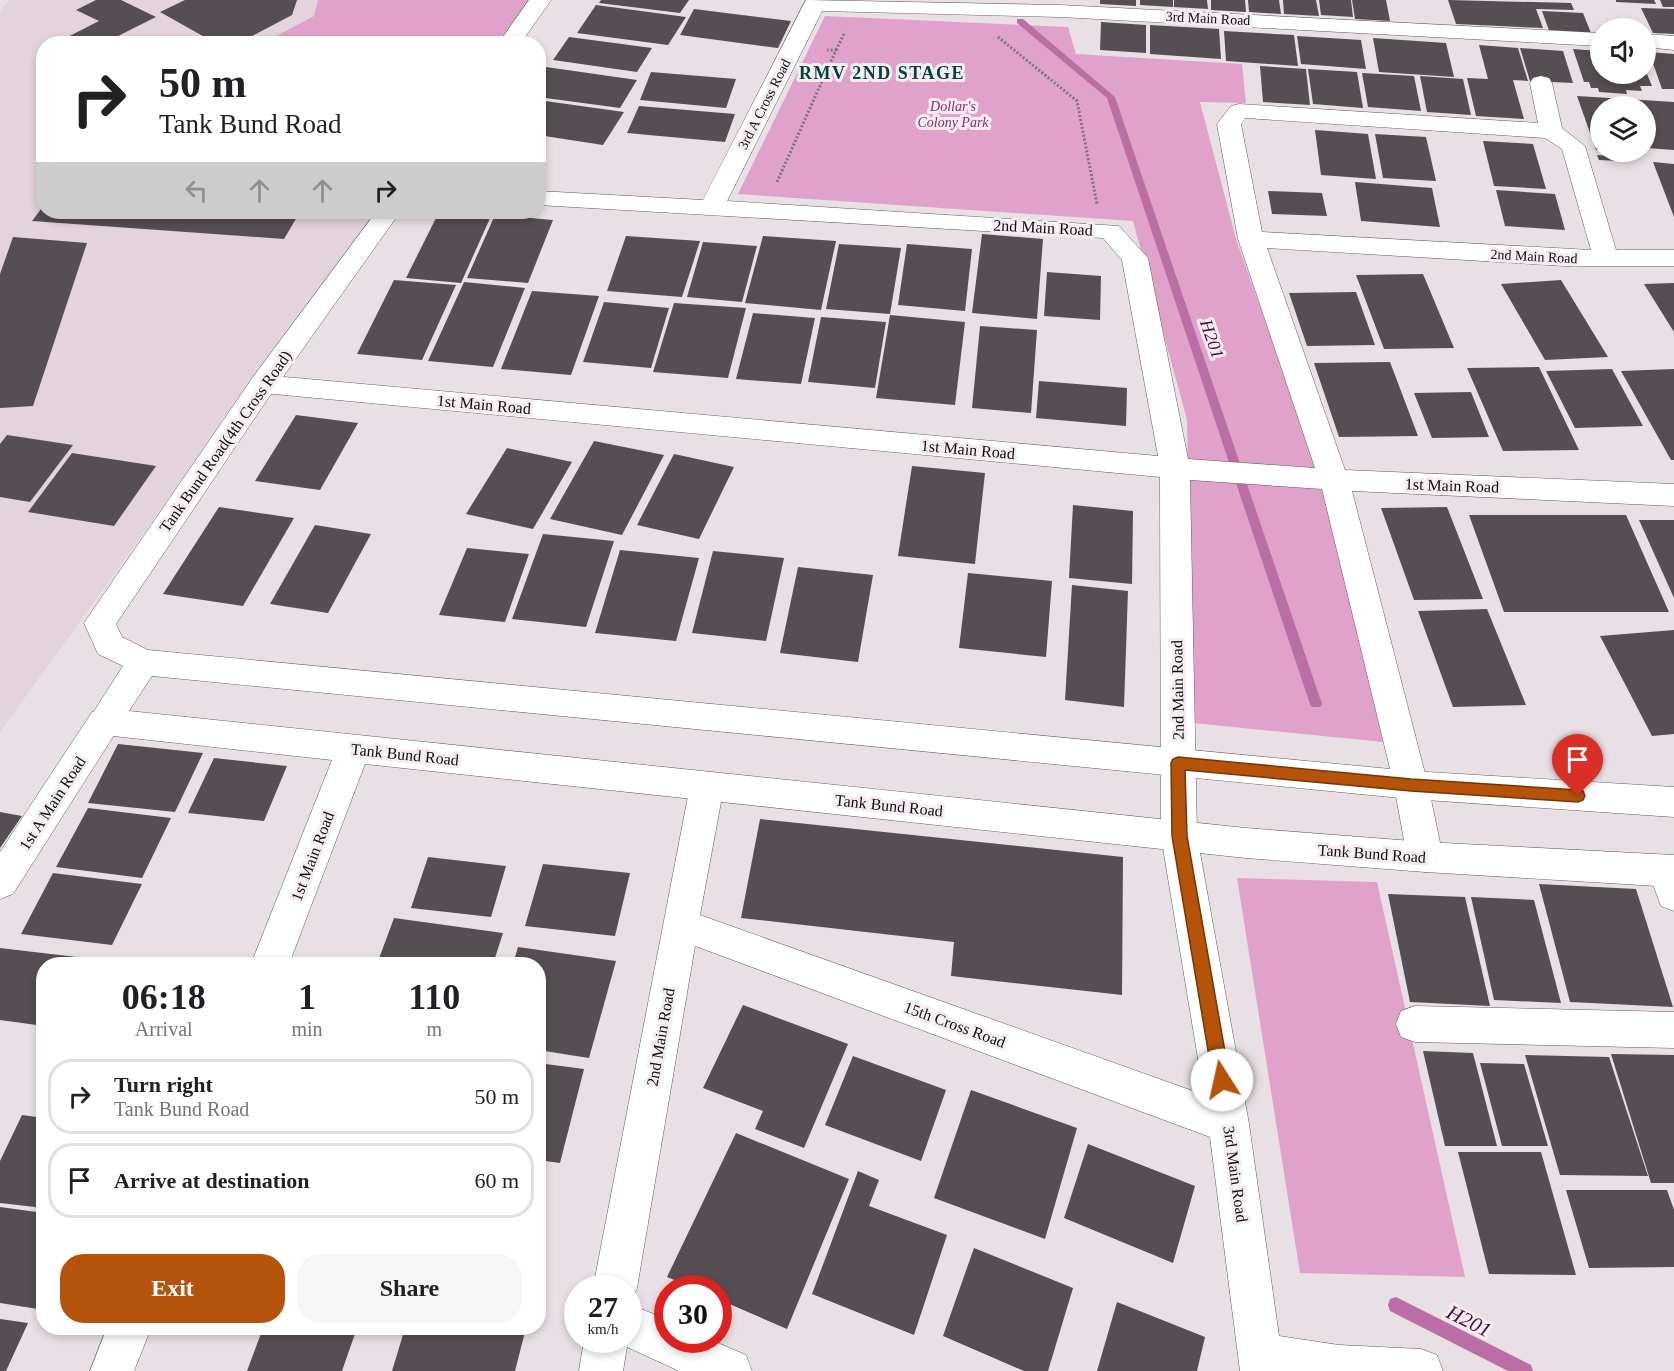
<!DOCTYPE html>
<html lang="en">
<head>
<meta charset="utf-8">
<style>
	body { margin:0; font-family:Georgia,serif; background:#f6f6f6; color:#202124; height:100vh; display:flex; flex-direction:column; font-size:22px; white-space:nowrap }
	* { box-sizing:border-box; margin:0 }
	p { font-size:20px; color:#757577 }
	.icon { flex:none; width:33px; height:33px; fill:none; stroke:currentColor; stroke-width:2; stroke-linecap:round; stroke-linejoin:round }
	.map { position:relative; flex:1; overflow:hidden }
	.side { position:absolute; left:36px; top:957px; width:510px; height:378px; display:flex; flex-direction:column; background:#fff; border-radius:24px; box-shadow:0 3px 9px #0003 }
	.side>* { flex:none }
	.banner { position:absolute; left:36px; top:36px; width:510px; height:183px; border-radius:24px; box-shadow:0 3px 9px #0003; background:#fff; color:#202124; overflow:hidden }
	.fabs { position:absolute; left:1590px; top:18px; display:grid; gap:12px }
	.fabs a { display:grid; place-items:center; width:66px; height:66px; border-radius:50%; background:#fff; box-shadow:0 3px 9px #0003; font-size:30px }
	.speed { position:absolute; left:564px; top:1275px; display:flex; gap:12px; font-size:30px; font-weight:700; text-align:center }
	.speed>* { display:grid; place-content:center; width:78px; height:78px; border-radius:50%; background:#fff; box-shadow:0 3px 9px #0003; line-height:1 }
	.speed small { font-size:15px; font-weight:400 }
	.speed .limit { border:9px solid #d22; background:#fff; color:#111 }
	.pin { position:absolute; display:grid; place-items:center; width:51px; height:51px; color:#fff; margin:-62px -26px; border-radius:50% 50% 50% 0; rotate:-45deg; box-shadow:0 0 6px #0007 }
	.pin .icon { rotate:45deg }
	.me { position:absolute; width:66px; margin:-33px; rotate:350deg; stroke-linejoin:round; filter:drop-shadow(0 0 4px #0008) }
	.turn { display:flex; align-items:center; gap:21px; height:126px; padding:0 24px; font-size:27px }
	.turn .icon { width:78px; height:78px; stroke-width:2.5 }
	.turn b { display:block; font-size:42px; line-height:51px }
	.lanes { display:flex; align-items:center; height:57px; padding:0 24px; background:#0003; justify-content:center; gap:30px; direction:ltr }
	.lanes .off { opacity:.35 }
	.eta { display:flex; justify-content:space-evenly; align-items:center; height:102px; text-align:center }
	.eta b { font-size:36px; font-weight:600; line-height:42px }
	.action { display:flex; gap:12px; margin-top:auto; padding:12px 24px }
	.action a { flex:1; height:69px; border-radius:24px; background:#b45309; color:#fff; font-size:24px; font-weight:600; line-height:69px; text-align:center }
	.action a+a { background:#f6f6f6; color:#202124 }
	ul { padding:0; list-style:none }
	li { display:flex; align-items:center; gap:18px; height:75px; margin:0 12px 9px; padding:0 12px; border:3px solid #e0e0e0; border-radius:24px }
	li div { flex:1 }
	li b { display:block; font-size:22px }
	li em { font-style:normal }
	.map>svg:first-child { display:block }
	.built { fill:#e3d3dd }
	.green { fill:#e0a2cb }
	.lines { fill:none; stroke-linecap:round; stroke-linejoin:round }
	.stream { fill:#bb6ea3; fill-rule:evenodd }
	.building { fill:#554e52 }
	.minor-casing { stroke:#60595d; stroke-width:1 }
	.tertiary-casing { stroke:#60595d; stroke-width:1 }
	.path { stroke:#7c767a; stroke-width:3; stroke-dasharray:2 2; stroke-linecap:butt }
	.minor { fill:#fff; fill-rule:evenodd }
	.tertiary { fill:#fff; fill-rule:evenodd }
	.route { fill:#b45309; stroke:#753606; stroke-width:1.5 }
	.labels { text-anchor:middle; stroke-width:6; stroke-linejoin:round; paint-order:stroke }
	.far-street-label { font-size:14px; fill:#100d0f; stroke:#f6edf2 }
	.far-park-label { font-size:14px; font-style:italic; fill:#882b70; stroke:#f6edf2 }
	.street-label { font-size:16px; fill:#100d0f; stroke:#f6edf2 }
	.far-district-label { font-size:18px; font-weight:bold; letter-spacing:1.5px; fill:#004342; stroke:#f6edf2 }
	.water-label { font-size:18px; font-style:italic; fill:#530b42; stroke:#f6edf2 }
	.near-water-label { font-size:21px; font-style:italic; fill:#530b42; stroke:#f6edf2 }
</style>
</head>
<body>
<div class="map">
<svg width="1674" height="1371" viewBox="0 0 1674 1371">
	<rect width="100%" height="100%" fill="#e8e0e5"/>
	<polygon class="built" points="9,0 529,0 497,43 44,44 44,212 376,212 0,732 0,11"/>
	<g class="green">
		<polygon points="318,0 529,0 497,43 263,43 314,16"/>
		<polygon points="825,16 1068,27 1076,54 1242,64 1246,103 1200,102 1236,239 1326,492 1383,742 1193,723 1187,420 1133,221 738,194"/>
		<polygon points="1237,878 1377,882 1465,1277 1300,1273"/>
	</g>
	<g class="lines">
		<g class="stream">
			<polygon points="1017,19 1023,19 1115,97 1322,704 1320,707 1312,707 1310,704 1107,98 1017,23"/>
			<polygon points="1396,1297 1531,1365 1533,1371 1508,1371 1390,1311 1388,1305 1390,1299"/>
		</g>
	</g>
	<g class="building">
		<polygon points="96,0 121,0 156,17 102,44 54,44 99,21 76,10"/>
		<polygon points="185,0 297,0 292,15 237,44 217,44 160,12"/>
		<polygon points="601,0 689,0 680,13 599,3"/>
		<polygon points="1100,0 1136,0 1136,6 1100,4"/>
		<polygon points="1140,0 1173,0 1173,7 1140,5"/>
		<polygon points="1174,0 1207,0 1208,9 1174,7"/>
		<polygon points="1211,0 1245,0 1246,12 1211,10"/>
		<polygon points="1248,0 1279,0 1281,14 1249,12"/>
		<polygon points="1283,0 1316,0 1319,16 1284,14"/>
		<polygon points="1319,0 1351,0 1353,17 1321,15"/>
		<polygon points="1352,0 1386,0 1390,21 1355,19"/>
		<polygon points="1448,0 1571,3 1574,10 1536,9 1543,28 1456,24"/>
		<polygon points="1616,0 1654,0 1656,4 1616,2"/>
		<polygon points="1660,0 1674,0 1674,7 1663,7"/>
		<polygon points="596,5 686,17 668,45 577,33"/>
		<polygon points="1641,8 1674,9 1674,34 1653,33"/>
		<polygon points="694,9 791,21 778,48 680,35"/>
		<polygon points="1542,11 1583,13 1593,38 1551,36"/>
		<polygon points="1101,22 1146,25 1146,53 1100,50"/>
		<polygon points="1150,25 1219,29 1221,59 1150,54"/>
		<polygon points="1224,31 1294,35 1298,66 1226,61"/>
		<polygon points="1297,36 1361,40 1366,69 1301,64"/>
		<polygon points="569,37 652,48 637,72 553,60"/>
		<polygon points="1373,38 1446,43 1454,77 1379,72"/>
		<polygon points="1479,45 1518,48 1528,81 1513,80 1524,119 1476,116 1467,78 1488,79"/>
		<polygon points="1520,48 1563,51 1573,83 1530,81"/>
		<polygon points="1573,49 1600,51 1600,74 1647,74 1652,86 1640,86 1642,91 1626,90 1627,94 1599,92 1598,88 1591,88 1589,82 1584,82"/>
		<polygon points="1649,52 1674,54 1674,89 1662,89"/>
		<polygon points="539,66 637,80 620,108 538,97"/>
		<polygon points="1260,66 1306,69 1310,105 1263,102"/>
		<polygon points="1308,69 1357,72 1363,108 1313,104"/>
		<polygon points="651,72 736,79 726,108 640,100"/>
		<polygon points="1362,73 1414,76 1421,111 1368,107"/>
		<polygon points="1420,76 1463,79 1471,115 1427,112"/>
		<polygon points="1577,96 1674,102 1674,150 1646,148 1646,106 1600,106 1600,150 1596,150"/>
		<polygon points="538,100 624,112 603,145 538,135"/>
		<polygon points="639,106 735,114 725,142 627,133"/>
		<polygon points="1315,130 1368,134 1376,179 1321,175"/>
		<polygon points="1375,134 1426,137 1436,181 1383,178"/>
		<polygon points="1483,141 1533,144 1546,189 1494,186"/>
		<polygon points="1606,152 1617,152 1621,161 1599,160 1597,155 1608,156"/>
		<polygon points="1653,162 1674,164 1674,217"/>
		<polygon points="1355,182 1432,188 1440,227 1361,221"/>
		<polygon points="1496,190 1555,194 1565,230 1505,226"/>
		<polygon points="1268,191 1322,193 1327,216 1272,214"/>
		<polygon points="44,205 44,212 300,212 284,239 32,221"/>
		<polygon points="439,212 491,216 461,283 406,278"/>
		<polygon points="495,215 553,220 528,283 467,278"/>
		<polygon points="982,234 1043,239 1037,319 972,313"/>
		<polygon points="626,236 700,241 682,297 607,291"/>
		<polygon points="763,236 836,241 821,310 745,303"/>
		<polygon points="13,237 87,243 33,406 0,408 0,274"/>
		<polygon points="703,242 757,246 742,302 687,297"/>
		<polygon points="839,244 901,248 890,314 826,309"/>
		<polygon points="907,244 972,249 965,311 898,305"/>
		<polygon points="1047,272 1101,276 1100,320 1044,316"/>
		<polygon points="1423,274 1454,348 1384,349 1356,275"/>
		<polygon points="394,280 456,285 422,360 357,354"/>
		<polygon points="1561,280 1608,357 1545,360 1501,284"/>
		<polygon points="464,282 525,288 493,367 428,361"/>
		<polygon points="1674,283 1674,332 1644,284"/>
		<polygon points="532,291 599,296 571,375 501,369"/>
		<polygon points="1356,292 1375,345 1307,346 1289,293"/>
		<polygon points="604,302 669,308 651,368 583,362"/>
		<polygon points="674,303 746,308 728,378 653,372"/>
		<polygon points="753,313 815,318 801,384 736,379"/>
		<polygon points="890,315 965,322 955,405 876,398"/>
		<polygon points="821,317 886,322 875,388 808,382"/>
		<polygon points="980,326 1037,330 1031,413 972,408"/>
		<polygon points="1390,362 1418,436 1339,437 1314,363"/>
		<polygon points="1539,367 1579,450 1503,451 1467,368"/>
		<polygon points="1612,369 1643,426 1575,428 1546,371"/>
		<polygon points="1674,369 1674,460 1671,460 1621,371"/>
		<polygon points="1039,381 1127,388 1126,426 1036,418"/>
		<polygon points="1471,392 1489,437 1432,438 1414,393"/>
		<polygon points="296,415 358,423 320,490 255,481"/>
		<polygon points="7,435 73,445 30,502 0,497 0,444"/>
		<polygon points="594,441 664,455 622,535 550,519"/>
		<polygon points="507,448 572,462 533,529 466,514"/>
		<polygon points="72,453 156,466 114,526 28,512"/>
		<polygon points="674,454 734,467 699,539 637,525"/>
		<polygon points="912,466 985,473 975,564 898,556"/>
		<polygon points="1073,505 1133,511 1132,584 1069,578"/>
		<polygon points="219,507 294,518 243,606 163,594"/>
		<polygon points="1447,507 1483,599 1414,600 1381,508"/>
		<polygon points="1469,515 1626,515 1669,612 1504,612"/>
		<polygon points="1639,520 1674,520 1674,598"/>
		<polygon points="315,525 371,534 328,613 270,604"/>
		<polygon points="543,534 614,541 586,627 512,619"/>
		<polygon points="467,548 529,554 505,622 439,615"/>
		<polygon points="620,550 699,558 676,641 595,633"/>
		<polygon points="713,551 784,558 766,641 692,633"/>
		<polygon points="798,567 873,575 858,662 780,653"/>
		<polygon points="968,573 1052,581 1046,657 959,648"/>
		<polygon points="1072,585 1128,591 1124,707 1065,700"/>
		<polygon points="1487,609 1526,705 1453,707 1418,611"/>
		<polygon points="1674,630 1674,734 1652,736 1600,636"/>
		<polygon points="118,744 203,753 175,812 88,803"/>
		<polygon points="214,758 287,766 264,821 188,813"/>
		<polygon points="88,808 171,818 142,878 56,867"/>
		<polygon points="0,812 22,816 0,848"/>
		<polygon points="760,819 1123,857 1122,995 951,976 954,942 741,918"/>
		<polygon points="428,857 506,866 491,917 411,908"/>
		<polygon points="543,864 630,873 615,936 525,926"/>
		<polygon points="53,873 142,884 112,945 21,934"/>
		<polygon points="1539,884 1636,889 1673,1007 1570,1002"/>
		<polygon points="1388,894 1465,897 1490,1006 1410,1002"/>
		<polygon points="1471,897 1534,900 1561,1003 1494,1000"/>
		<polygon points="394,918 503,933 493,964 377,964"/>
		<polygon points="518,947 616,961 589,1058 538,1050 538,964 513,964"/>
		<polygon points="0,948 102,960 100,964 44,964 44,1026 0,1020"/>
		<polygon points="743,1005 848,1044 804,1148 755,1129 763,1111 703,1088"/>
		<polygon points="1423,1051 1473,1053 1497,1146 1445,1146"/>
		<polygon points="1611,1054 1674,1055 1674,1183 1651,1183"/>
		<polygon points="1525,1055 1609,1057 1648,1176 1560,1175"/>
		<polygon points="853,1056 946,1090 921,1161 825,1125"/>
		<polygon points="538,1063 584,1069 560,1163 538,1160"/>
		<polygon points="1480,1063 1524,1064 1548,1146 1502,1146"/>
		<polygon points="971,1090 1077,1128 1045,1239 934,1198"/>
		<polygon points="22,1115 44,1118 44,1208 0,1203 0,1161"/>
		<polygon points="736,1133 849,1179 787,1329 718,1299 718,1288 694,1288 667,1277"/>
		<polygon points="1088,1144 1195,1186 1173,1263 1064,1218"/>
		<polygon points="1458,1152 1541,1152 1576,1275 1489,1274"/>
		<polygon points="858,1171 879,1180 869,1206 947,1235 914,1335 812,1294"/>
		<polygon points="1566,1190 1667,1190 1674,1210 1674,1267 1589,1268"/>
		<polygon points="0,1207 44,1213 44,1310 0,1303"/>
		<polygon points="974,1248 1073,1288 1048,1371 1024,1371 943,1336"/>
		<polygon points="1117,1302 1205,1337 1197,1371 1097,1371"/>
		<polygon points="0,1319 28,1323 6,1371 0,1371"/>
		<polygon points="263,1328 357,1328 342,1371 247,1371"/>
		<polygon points="405,1328 526,1328 515,1371 392,1371"/>
	</g>
	<g class="lines">
		<defs>
			<g id="minor">
				<path d="M806,0L1060,5L1600,33V46L1060,17L822,11L727,201L1119,226L1148,258L1188,459L1315,468L1238,239L1217,124L1231,106L1239,104L1538,123L1530,83L1533,78L1541,76L1549,78L1552,83L1562,128L1585,146L1616,250H1674V266H1566L1267,248L1345,470L1674,484V506L1352,491L1428,785L1443,857L1438,868L1425,872L1412,868L1407,857L1394,785L1322,489L1190,480L1197,836L1249,1124L1279,1336L1339,1345L1421,1349L1437,1355L1443,1371H1240L1210,1137L695,946L637,1288L629,1304L668,1320V1340H711L746,1355L752,1371H679L627,1347L623,1371H579L584,1340H628V1288H593L690,786L695,776L707,772L719,776L724,786L700,915L1204,1095L1161,836L1160,477L263,393L253,391L249,384L253,377L263,375L1158,456L1122,260L1103,238L538,205V191L703,200ZM1245,118L1545,138L1562,149L1591,250L1262,232L1241,124Z"/>
				<polygon points="1646,34 1674,36 1674,50 1646,47"/>
				<polygon points="104,709 116,712 121,722 116,732 13,894 0,899 0,852 92,712"/>
				<polygon points="1666,855 1674,858 1674,911 1661,906 1648,871 1653,860"/>
				<polygon points="1415,1006 1674,1012 1674,1048 1415,1042 1401,1037 1396,1024 1401,1011"/>
			</g>
			<g id="tertiary">
				<polygon points="529,0 551,0 520,44 498,44"/>
				<polygon points="376,212 400,212 273,391 116,624 122,637 148,650 1411,771 1674,787 1674,817 1411,799 152,676 129,711 1246,828 1425,842 1674,855 1674,887 1425,872 1246,858 365,764 289,964 251,964 332,760 104,735 92,732 87,722 123,666 98,654 84,623 253,377"/>
				<polygon points="107,1328 151,1328 134,1371 90,1371"/>
			</g>
		</defs>
		<use href="#minor" class="minor-casing"/>
		<use href="#tertiary" class="tertiary-casing"/>
		<g class="path">
			<polyline points="998,37 1077,101 1097,204"/>
			<polyline points="836,50 845,32"/>
			<polyline points="777,182 836,50 827,50"/>
		</g>
		<use href="#minor" class="minor"/>
		<use href="#tertiary" class="tertiary"/>
	</g>
	<polygon class="route" points="1178,757 1411,779 1578,790 1583,791 1585,796 1583,800 1578,802 1411,791 1185,770 1187,836 1230,1080 1227,1085 1222,1087 1216,1085 1213,1080 1172,836 1171,763 1173,759"/>
	<g class="labels">
		<g class="far-street-label">
			<text transform="translate(1208 18) rotate(3)" y="5">3rd Main Road</text>
			<text transform="translate(764 104) rotate(-63)" y="5">3rd A Cross Road</text>
			<text transform="translate(1534 256) rotate(3)" y="5">2nd Main Road</text>
		</g>
		<g class="far-park-label">
			<text x="953" y="111">Dollar's<tspan x="953" dy="16">Colony Park</tspan></text>
		</g>
		<g class="street-label">
			<text transform="translate(1043 227) rotate(3)" y="6">2nd Main Road</text>
			<text transform="translate(484 404) rotate(5)" y="6">1st Main Road</text>
			<text transform="translate(225 441) rotate(-55)" y="6">Tank Bund Road(4th Cross Road)</text>
			<text transform="translate(968 449) rotate(5)" y="6">1st Main Road</text>
			<text transform="translate(1452 485) rotate(2)" y="6">1st Main Road</text>
			<text transform="translate(1177 690) rotate(-91)" y="6">2nd Main Road</text>
			<text transform="translate(405 754) rotate(6)" y="6">Tank Bund Road</text>
			<text transform="translate(52 803) rotate(-57)" y="6">1st A Main Road</text>
			<text transform="translate(889 805) rotate(6)" y="6">Tank Bund Road</text>
			<text transform="translate(1372 853) rotate(4)" y="6">Tank Bund Road</text>
			<text transform="translate(312 856) rotate(-69)" y="6">1st Main Road</text>
			<text transform="translate(955 1024) rotate(20)" y="6">15th Cross Road</text>
			<text transform="translate(660 1037) rotate(-80)" y="6">2nd Main Road</text>
			<text transform="translate(1236 1174) rotate(82)" y="6">3rd Main Road</text>
		</g>
		<g class="far-district-label">
			<text x="882" y="79">RMV 2ND STAGE</text>
		</g>
		<g class="water-label">
			<text transform="translate(1212 339) rotate(71)" y="6">H201</text>
		</g>
		<g class="near-water-label">
			<text transform="translate(1469 1321) rotate(27)" y="7">H201</text>
		</g>
	</g>
</svg>
<div class="fabs">
<a><svg class="icon" aria-label="sound" viewBox="0 0 24 24"><path d="M4 9h4l5-4v14l-5-4H4zM17 9q2 3 0 6"/></svg></a>
<a><svg class="icon" aria-label="layers" viewBox="0 0 24 24"><path d="M12 4l9 5-9 5-9-5zM3 14l9 5 9-5"/></svg></a>
</div>
<div class="speed"><div>27<small>km/h</small></div><div class="limit">30</div></div>
<div class="pin" style="left:1578px;top:796px;background:#d93025"><svg class="icon" aria-label="arrive" viewBox="0 0 24 24"><path d="M6 21V4h12l-3 4 3 4H6"/></svg></div>
<svg class="me" style="left:1222px;top:1080px" viewBox="-20 -20 40 40"><circle r="19" fill="#fff"/><path d="M0-13L10 11 0 6-10 11z" fill="#b45309"/></svg>
<div class="banner">
<div class="turn"><svg class="icon" aria-label="right" viewBox="0 0 24 24"><path d="M7 20v-9h11M14 6l5 5-5 5"/></svg><div><b>50 m</b>Tank Bund Road</div></div>
<div class="lanes"><svg class="icon off" aria-label="left" viewBox="0 0 24 24"><path d="M17 20v-9H6M10 6l-5 5 5 5"/></svg><svg class="icon off" aria-label="ahead" viewBox="0 0 24 24"><path d="M12 20V5M6 11l6-6 6 6"/></svg><svg class="icon off" aria-label="ahead" viewBox="0 0 24 24"><path d="M12 20V5M6 11l6-6 6 6"/></svg><svg class="icon" aria-label="right" viewBox="0 0 24 24"><path d="M7 20v-9h11M14 6l5 5-5 5"/></svg></div>
</div>
<section class="side">
<div class="eta">
<div><b>06:18</b><p>Arrival</p></div>
<div><b>1</b><p>min</p></div>
<div><b>110</b><p>m</p></div>
</div>
<ul>
<li><svg class="icon" aria-label="right" viewBox="0 0 24 24"><path d="M7 20v-9h11M14 6l5 5-5 5"/></svg><div><b>Turn right</b><p>Tank Bund Road</p></div><em>50 m</em></li>
<li><svg class="icon" aria-label="arrive" viewBox="0 0 24 24"><path d="M6 21V4h12l-3 4 3 4H6"/></svg><div><b>Arrive at destination</b></div><em>60 m</em></li>
</ul>
<div class="action"><a>Exit</a><a>Share</a></div>
</section>
</div>
</body>
</html>
